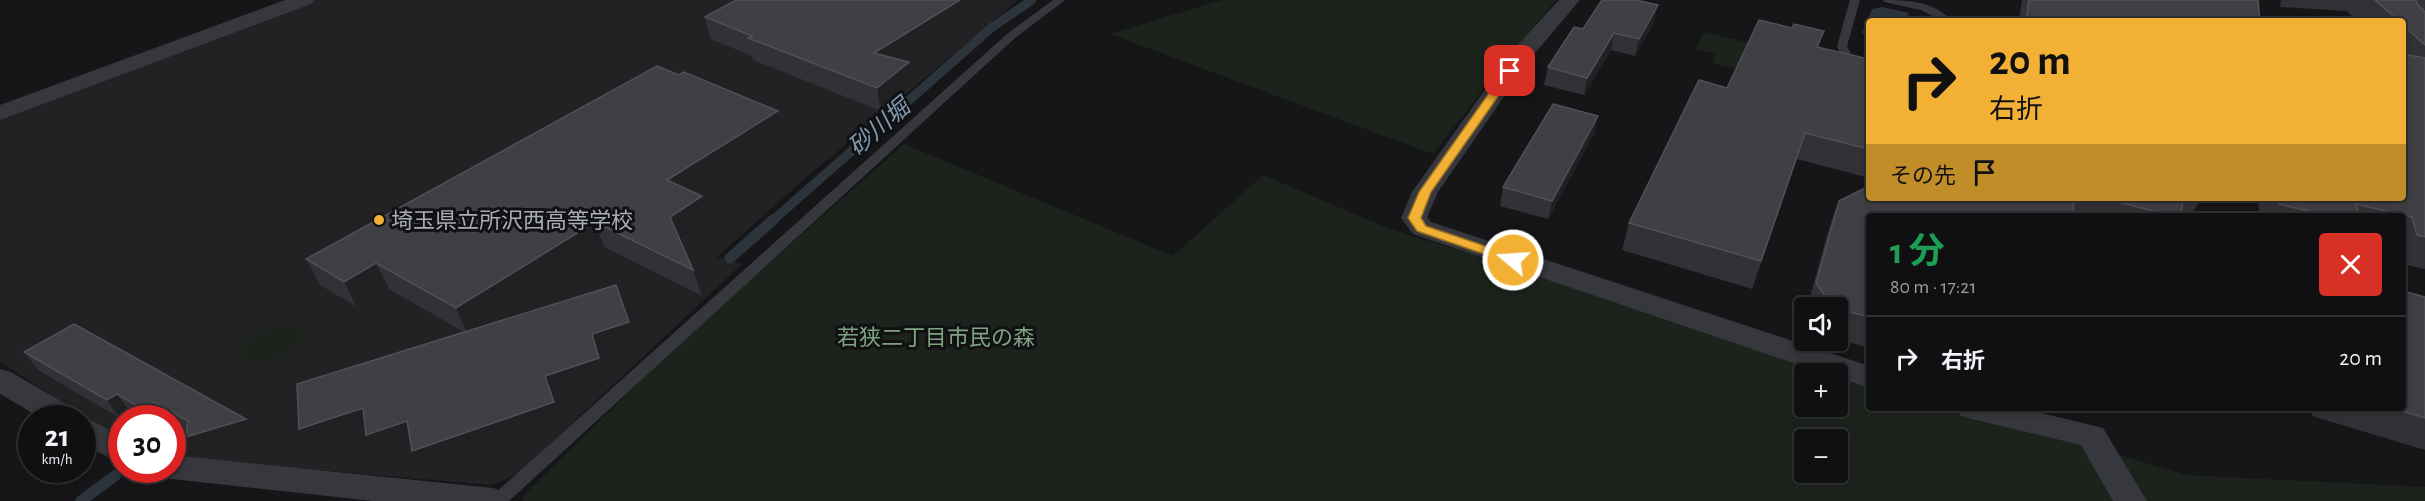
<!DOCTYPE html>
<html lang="ja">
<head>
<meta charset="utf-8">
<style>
	body { margin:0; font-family:"Alegreya Sans","Noto Sans JP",sans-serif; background:#19191b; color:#f1f3f6; height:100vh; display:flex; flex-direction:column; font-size:22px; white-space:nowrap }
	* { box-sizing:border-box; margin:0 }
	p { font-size:20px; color:#9c9d9f }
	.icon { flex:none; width:33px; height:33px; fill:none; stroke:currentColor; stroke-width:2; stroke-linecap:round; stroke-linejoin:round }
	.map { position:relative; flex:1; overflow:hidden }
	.sheet { position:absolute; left:1866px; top:213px; width:540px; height:198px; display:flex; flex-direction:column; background:#101012; border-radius:6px; box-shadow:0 3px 9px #0003,0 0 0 2px #303032 }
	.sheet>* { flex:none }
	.guide { position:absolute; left:1866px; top:18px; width:540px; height:183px; border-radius:6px; box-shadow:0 3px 9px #0003,0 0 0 2px #303032; background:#f2b134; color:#111; overflow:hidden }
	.controls { position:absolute; left:1794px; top:297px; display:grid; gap:12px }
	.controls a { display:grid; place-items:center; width:54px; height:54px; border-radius:6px; background:#101012; box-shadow:0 3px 9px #0003,0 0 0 2px #303032; font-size:30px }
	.speed { position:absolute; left:18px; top:405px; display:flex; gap:12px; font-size:30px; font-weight:700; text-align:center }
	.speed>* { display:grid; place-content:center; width:78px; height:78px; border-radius:50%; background:#101012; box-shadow:0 3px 9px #0003,0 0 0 2px #303032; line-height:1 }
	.speed small { font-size:15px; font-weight:400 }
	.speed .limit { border:9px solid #d22; background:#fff; color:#111 }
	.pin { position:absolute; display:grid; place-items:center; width:51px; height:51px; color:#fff; margin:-26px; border-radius:12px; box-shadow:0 3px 9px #0006 }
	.me { position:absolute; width:66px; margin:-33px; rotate:288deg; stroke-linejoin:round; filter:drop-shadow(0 0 4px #0008) }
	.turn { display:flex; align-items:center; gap:21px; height:126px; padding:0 24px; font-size:27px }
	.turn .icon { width:78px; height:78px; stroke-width:2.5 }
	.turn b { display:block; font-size:42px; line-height:51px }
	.then { display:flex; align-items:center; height:57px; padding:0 24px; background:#0003; gap:12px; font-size:22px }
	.round { display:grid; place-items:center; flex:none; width:63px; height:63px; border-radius:6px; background:#19191b }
	.summary { display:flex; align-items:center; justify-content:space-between; height:102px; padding:0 24px }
	h1 { font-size:36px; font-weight:700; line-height:45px; color:#1e9e55 }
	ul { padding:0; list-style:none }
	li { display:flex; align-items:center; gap:18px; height:84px; padding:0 24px; border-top:2px solid #303032 }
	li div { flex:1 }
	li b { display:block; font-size:22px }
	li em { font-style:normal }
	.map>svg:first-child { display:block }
	.built { fill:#222225 }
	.green { fill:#1c231d; fill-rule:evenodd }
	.water { fill:#2c353c }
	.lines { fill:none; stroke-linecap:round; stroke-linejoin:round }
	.stream-far1 { stroke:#2c353c; stroke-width:9 }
	.stream { stroke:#2c353c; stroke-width:11 }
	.lane { fill:#37383d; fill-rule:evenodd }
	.street { fill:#37383d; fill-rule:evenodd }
	.wall { fill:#323236 }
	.shaded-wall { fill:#212124 }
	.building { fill:#3f3f44; stroke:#4f5156; stroke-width:1.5 }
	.route { fill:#f2b134; stroke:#9d7322; stroke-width:1.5 }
	.poi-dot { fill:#f2b134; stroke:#111113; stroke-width:2 }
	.labels { text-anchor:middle; stroke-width:6; stroke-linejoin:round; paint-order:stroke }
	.poi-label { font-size:22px; fill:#a8adb8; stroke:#111113; text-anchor:start }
	.park-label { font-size:22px; fill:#7fa381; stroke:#111113 }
	.water-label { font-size:24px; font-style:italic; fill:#7f9bb3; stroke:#111113 }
</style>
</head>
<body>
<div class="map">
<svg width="2425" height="501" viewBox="0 0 2425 501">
	<rect width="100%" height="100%" fill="#161618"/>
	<polygon class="built" points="314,0 1018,0 801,182 717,257 742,264 517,475 491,485 173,457 172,418 122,418 121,437 105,430 0,362 0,117"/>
	<g class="green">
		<polygon points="1222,0 1556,0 1514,50 1433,154 1110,34"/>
		<polygon points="1704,32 1749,43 1737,69 1712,63 1716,54 1696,49"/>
		<path d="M904,144L1173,256L1263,175L1390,229L1869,377V408H1968L2185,475L2425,487V501H524L522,497L679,343ZM1804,374H1838V406H1804ZM1804,440H1838V472H1804Z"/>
		<path d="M286,325L303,329L306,336C292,355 266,370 242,358L239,349C252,335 266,328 286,325Z"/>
	</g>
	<polygon class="water" points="1882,7 1909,13 1907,21 1869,21 1869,34 1862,33 1872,9"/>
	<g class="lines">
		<polyline class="stream-far1" points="771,222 991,28 1032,0"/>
		<g class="stream">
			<polyline points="730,258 773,220"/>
			<polyline points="81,501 116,475"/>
		</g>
		<g class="lane">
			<polygon points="1053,0 1065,0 1015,38 509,501 490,501 492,496 1007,34"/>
			<polygon points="1850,0 1860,0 1847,46 1851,54 1869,64 1869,72 1842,58 1837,46"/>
			<path d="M1883,0C1906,0 1931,1 1949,18L1948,21H1938V19L1921,10L1884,2Z"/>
		</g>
		<g class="street">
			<polygon points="285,0 314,0 311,4 0,120 0,105"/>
			<polygon points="1559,0 1580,0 1530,59 1438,192 1427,217 1431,222 1869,366 1869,388 1838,377 1838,374 1826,374 1413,234 1401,218 1412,192 1514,49"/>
			<polygon points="0,369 11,372 76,410 81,418 93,421 122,437 122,464 82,444 82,418 41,418 0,394"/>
			<polygon points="1957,408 2021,408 2103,428 2147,501 2113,501 2081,445 1972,419 1961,416"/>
			<polygon points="172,455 493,488 505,492 510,501 373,501 172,479 161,476 157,470 172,470"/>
		</g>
	</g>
	<g class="wall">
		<polygon points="2022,0 2258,0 2260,21 2019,21"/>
		<polygon points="2281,0 2425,0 2425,269 2403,264 2403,216 2260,216 2258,202 2240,198 2403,198 2403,21 2357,21 2347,11 2280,7"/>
		<polygon points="977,1 978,11 902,60 912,84 881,111 753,60 752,56 710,39 705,17"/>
		<polygon points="1654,22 1635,56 1611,50 1584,95 1544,85 1548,67 1583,29"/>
		<polygon points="1792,28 1818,48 1869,59 1869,178 1797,159 1752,289 1622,250 1629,223 1727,88"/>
		<polygon points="679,75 778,111 784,135 694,192 710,221 680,241 693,270 702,296 604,247 478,328 636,342 600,354 607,377 554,395 562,421 423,471 411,443 377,455 366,435 365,431 312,449 299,429 464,332 389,289 357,307 320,285 306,259"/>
		<polygon points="1598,116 1594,134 1548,219 1500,206 1503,187"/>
		<polygon points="1869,198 2202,198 2192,214 2181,211 2173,216 1869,216 1869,348 1838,339 1838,308 1807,308 1829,228 1839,201"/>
		<polygon points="2425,297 2425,450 2312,416 2311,408 2403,408"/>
		<polygon points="24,352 258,437 198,455 186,437 186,431 172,423 172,418 142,418 130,412 120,418 38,370"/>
	</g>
	<g class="shaded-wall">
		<polygon points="960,0 979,0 977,1 978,11 878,75 874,53"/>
		<polygon points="1658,5 1654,22 1635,56 1639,39"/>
		<polygon points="1614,33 1611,50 1584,95 1587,78"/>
		<polygon points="909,62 912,84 881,111 877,88"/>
		<polygon points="778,111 784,135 675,205 667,180"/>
		<polygon points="1598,116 1594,134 1548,219 1552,201"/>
		<polygon points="702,196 710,221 678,242 670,217"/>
		<polygon points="595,222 604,247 468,335 456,308"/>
		<polygon points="376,263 389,289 357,307 344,282"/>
		<polygon points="616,285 636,342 600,354 607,377 554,395 562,421 423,471 412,451 545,376"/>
		<polygon points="117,394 130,412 120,418 107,400"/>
		<polygon points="154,402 166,418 150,418 143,409"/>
		<polygon points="363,408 374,428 312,449 299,429"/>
		<polygon points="246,419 258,437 198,455 186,437"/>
		<polygon points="407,421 418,441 377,455 366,435"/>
	</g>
	<g class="building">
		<polygon points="736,0 960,0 874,53 909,62 877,88 748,38 752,36 705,17"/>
		<polygon points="1602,0 1636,0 1658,5 1639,39 1614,33 1587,78 1548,67 1574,27 1583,29"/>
		<polygon points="2029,0 2258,0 2260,21 2026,21"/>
		<polygon points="2375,0 2416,0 2417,4 2425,12 2425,45 2403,25 2403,21 2399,21"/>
		<polygon points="1759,20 1792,28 1794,24 1824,31 1817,47 1869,59 1869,149 1805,133 1761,261 1629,223 1699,80 1727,88"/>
		<polygon points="2403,54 2425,58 2425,237 2417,235 2412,217 2356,204 2359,216 2329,216 2279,204 2278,198 2403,198"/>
		<polygon points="657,66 679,75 684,72 778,111 667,180 702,196 670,217 693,270 595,222 456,308 376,263 344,282 306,259"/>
		<polygon points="1553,104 1598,116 1552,201 1503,187"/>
		<polygon points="1869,186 1869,198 1992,198 2001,200 2001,198 2074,198 2073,216 1869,216 1869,317 1851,312 1829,302 1816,283 1839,201"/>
		<polygon points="2102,198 2184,198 2180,216 2173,216"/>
		<polygon points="616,285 629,322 592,334 599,358 545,376 554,402 412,451 407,421 366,435 363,408 299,429 297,384"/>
		<polygon points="2403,291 2425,297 2425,418 2392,408 2403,408"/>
		<polygon points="74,324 246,419 186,437 188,421 154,402 143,409 117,394 107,400 24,352"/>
	</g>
	<polygon class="route" points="1506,69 1516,71 1431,192 1421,218 1426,226 1518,257 1520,260 1513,264 1417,231 1408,218 1419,192"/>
	<circle class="poi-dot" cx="379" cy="220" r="6"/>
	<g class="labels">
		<g class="poi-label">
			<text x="391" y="228">埼玉県立所沢西高等学校</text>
		</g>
		<g class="park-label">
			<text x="936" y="345">若狭二丁目市民の森</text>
		</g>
		<g class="water-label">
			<text transform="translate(879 127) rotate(-41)" y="8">砂川堀</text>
		</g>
	</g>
</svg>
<div class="controls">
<a><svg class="icon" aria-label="sound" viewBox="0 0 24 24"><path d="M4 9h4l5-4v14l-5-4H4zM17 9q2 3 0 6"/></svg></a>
<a>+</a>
<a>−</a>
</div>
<div class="speed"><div>21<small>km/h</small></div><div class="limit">30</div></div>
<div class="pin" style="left:1510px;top:71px;background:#d93025"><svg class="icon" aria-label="arrive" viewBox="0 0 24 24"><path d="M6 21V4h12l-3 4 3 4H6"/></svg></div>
<svg class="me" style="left:1513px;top:260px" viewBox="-20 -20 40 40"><circle r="17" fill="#f2b134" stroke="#fff" stroke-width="3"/><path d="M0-11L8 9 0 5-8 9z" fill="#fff"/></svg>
<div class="guide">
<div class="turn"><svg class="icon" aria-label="right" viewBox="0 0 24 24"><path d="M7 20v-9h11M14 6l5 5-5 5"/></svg><div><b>20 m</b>右折</div></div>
<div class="then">その先<svg class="icon" aria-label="arrive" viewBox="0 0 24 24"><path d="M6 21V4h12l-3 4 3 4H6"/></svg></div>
</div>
<section class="sheet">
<div class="summary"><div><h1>1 分</h1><p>80 m · 17:21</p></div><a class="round" style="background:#d93025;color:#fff"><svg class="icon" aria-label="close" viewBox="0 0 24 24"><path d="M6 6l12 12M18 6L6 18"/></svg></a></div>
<ul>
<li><svg class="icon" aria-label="right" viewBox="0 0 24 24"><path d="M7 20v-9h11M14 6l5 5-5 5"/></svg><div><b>右折</b></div><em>20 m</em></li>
</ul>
</section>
</div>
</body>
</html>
